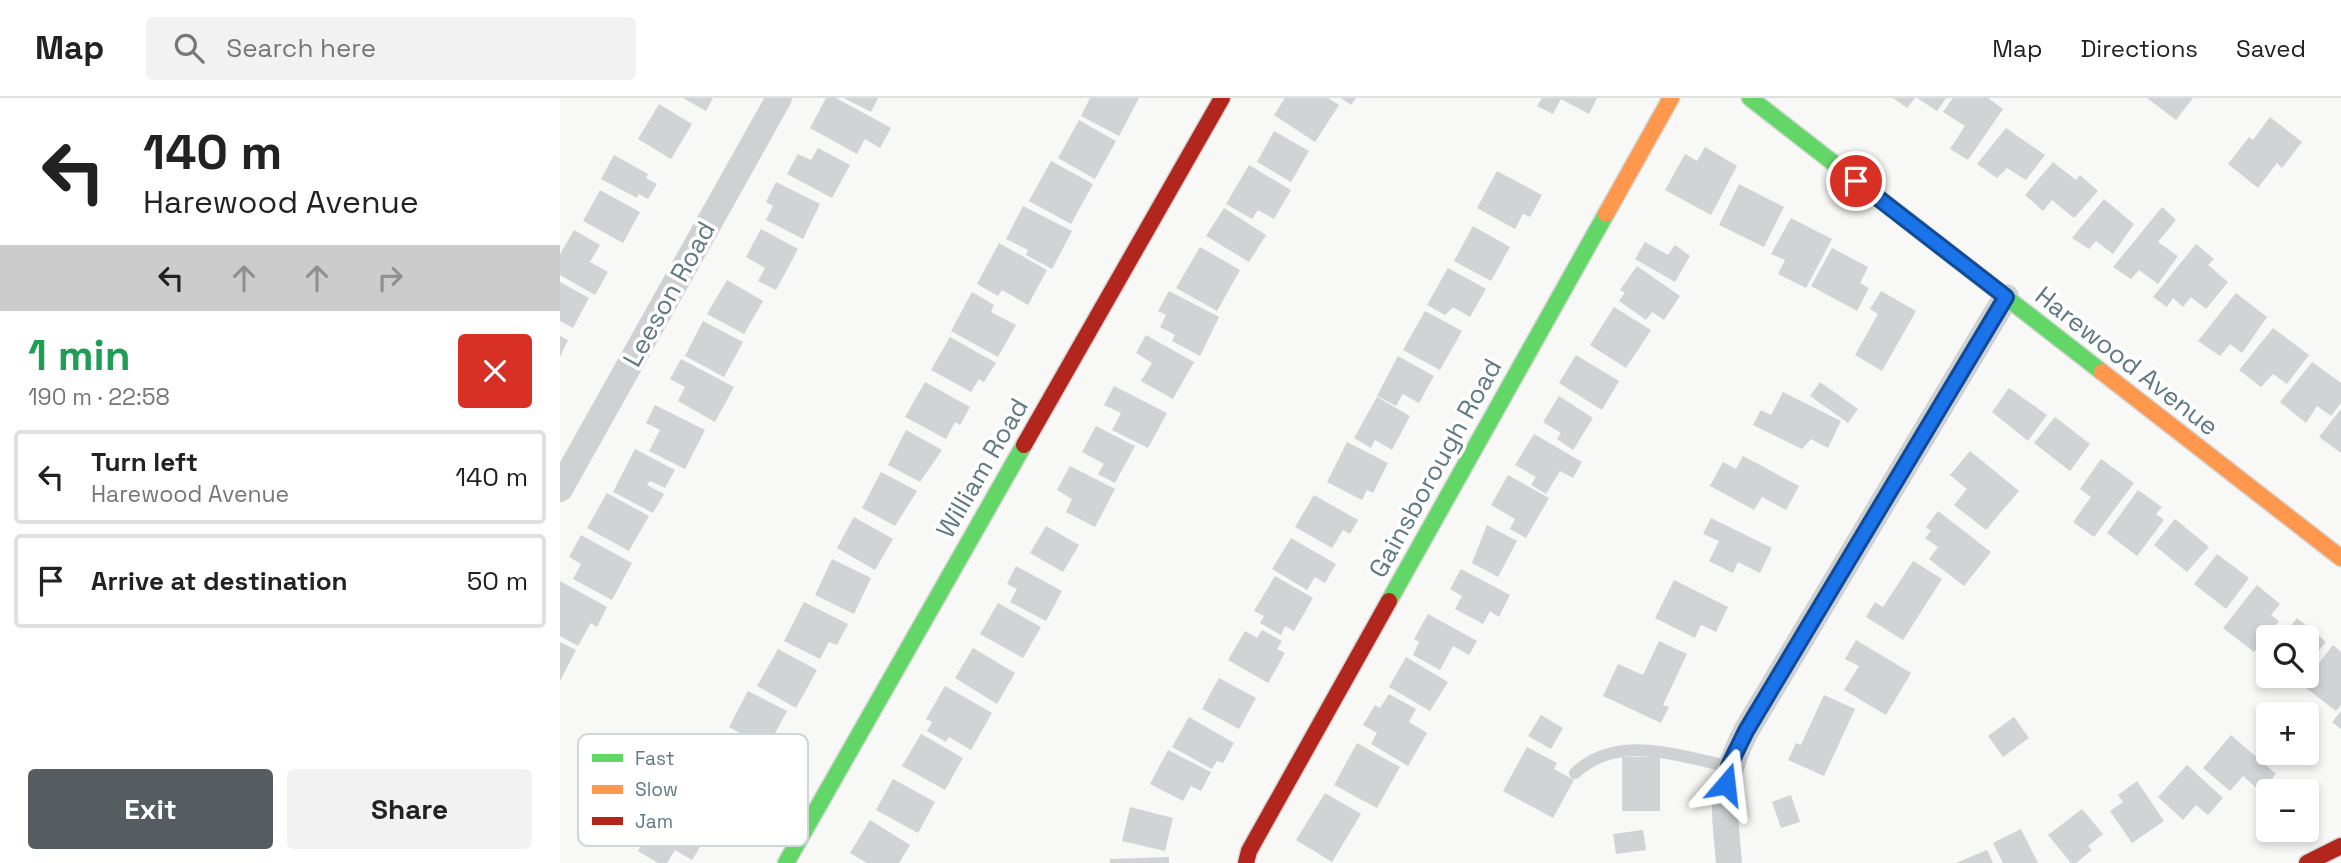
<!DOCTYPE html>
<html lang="en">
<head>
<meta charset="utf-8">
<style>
	body { margin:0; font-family:"Space Grotesk",sans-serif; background:#f2f2f2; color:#222; height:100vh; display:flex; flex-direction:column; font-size:26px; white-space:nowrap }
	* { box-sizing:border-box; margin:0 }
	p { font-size:23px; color:#767676 }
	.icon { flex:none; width:38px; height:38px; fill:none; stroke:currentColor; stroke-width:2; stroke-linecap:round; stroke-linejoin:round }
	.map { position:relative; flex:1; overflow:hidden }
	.sheet { display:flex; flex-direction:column; background:#fff; width:560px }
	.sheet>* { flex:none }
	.top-card { background:#fff; color:#222; overflow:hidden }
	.controls { position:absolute; left:1696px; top:527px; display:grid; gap:14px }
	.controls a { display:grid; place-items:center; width:63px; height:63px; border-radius:7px; background:#fff; box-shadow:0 4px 10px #0003; font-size:35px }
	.pin { position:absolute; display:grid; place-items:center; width:60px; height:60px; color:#fff; margin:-30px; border:4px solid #fff; border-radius:50%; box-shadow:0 2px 7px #0007 }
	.me { position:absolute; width:77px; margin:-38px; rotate:17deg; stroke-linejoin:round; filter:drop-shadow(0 0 5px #0008) }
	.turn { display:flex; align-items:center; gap:24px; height:147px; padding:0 28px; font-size:32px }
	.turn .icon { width:91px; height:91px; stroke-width:2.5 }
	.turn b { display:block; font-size:49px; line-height:60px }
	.lanes { display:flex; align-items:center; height:66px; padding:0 28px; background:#0003; justify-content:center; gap:35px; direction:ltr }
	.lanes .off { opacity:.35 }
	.round { display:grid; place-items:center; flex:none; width:74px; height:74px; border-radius:7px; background:#f2f2f2 }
	.head { display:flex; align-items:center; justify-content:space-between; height:119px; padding:0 28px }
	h1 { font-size:42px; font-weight:700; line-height:52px; color:#1e9e55 }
	.action { display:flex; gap:14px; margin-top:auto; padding:14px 28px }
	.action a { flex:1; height:80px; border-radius:7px; background:#565d60; color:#fff; font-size:28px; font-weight:700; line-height:80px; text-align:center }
	.action a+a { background:#f2f2f2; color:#222 }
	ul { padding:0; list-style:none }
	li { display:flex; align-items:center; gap:21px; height:94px; margin:0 14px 10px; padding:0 14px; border:4px solid #e0e0e0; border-radius:7px }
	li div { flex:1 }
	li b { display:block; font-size:26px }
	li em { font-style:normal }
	header { display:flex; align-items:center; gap:42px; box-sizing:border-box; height:98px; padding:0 35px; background:#fff; border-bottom:2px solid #e0e0e0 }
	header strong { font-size:33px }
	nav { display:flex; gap:38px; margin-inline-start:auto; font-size:24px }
	.search { width:490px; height:63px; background:#f2f2f2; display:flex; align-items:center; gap:18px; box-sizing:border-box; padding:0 24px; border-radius:7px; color:#767676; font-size:26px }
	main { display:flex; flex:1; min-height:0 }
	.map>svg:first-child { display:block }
	.building { fill:#d1d3d4 }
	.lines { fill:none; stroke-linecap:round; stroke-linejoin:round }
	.fast-casing { stroke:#d4d6d6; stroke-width:19 }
	.slow-casing { stroke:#d4d6d6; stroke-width:19 }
	.jam-casing { stroke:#d4d6d6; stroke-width:19 }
	.lane { stroke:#d0d1d2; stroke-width:12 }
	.street { stroke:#d0d1d2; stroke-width:26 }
	.fast { stroke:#63d668; stroke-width:16 }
	.slow { stroke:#ff974d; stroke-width:16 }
	.jam { stroke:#b3261e; stroke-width:16 }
	.route-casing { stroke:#114b97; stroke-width:18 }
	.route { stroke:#1a73e8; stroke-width:12 }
	.labels { text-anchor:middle; stroke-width:7; stroke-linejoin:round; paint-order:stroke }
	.street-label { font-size:26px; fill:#607984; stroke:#fff }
	.key { fill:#fff; stroke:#cfd7da; stroke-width:2 }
	.key-label { font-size:19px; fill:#607984 }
</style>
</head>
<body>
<header>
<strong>Map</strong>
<div class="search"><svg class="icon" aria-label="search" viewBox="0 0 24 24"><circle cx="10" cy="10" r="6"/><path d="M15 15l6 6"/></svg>Search here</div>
<nav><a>Map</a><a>Directions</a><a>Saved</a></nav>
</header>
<main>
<section class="sheet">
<div class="top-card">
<div class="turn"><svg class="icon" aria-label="left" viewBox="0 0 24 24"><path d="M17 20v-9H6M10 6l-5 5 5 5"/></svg><div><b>140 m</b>Harewood Avenue</div></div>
<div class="lanes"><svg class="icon" aria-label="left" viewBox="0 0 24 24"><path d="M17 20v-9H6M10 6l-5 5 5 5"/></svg><svg class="icon off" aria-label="ahead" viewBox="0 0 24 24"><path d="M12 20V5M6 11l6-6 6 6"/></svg><svg class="icon off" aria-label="ahead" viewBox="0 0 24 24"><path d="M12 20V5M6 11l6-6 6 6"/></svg><svg class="icon off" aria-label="right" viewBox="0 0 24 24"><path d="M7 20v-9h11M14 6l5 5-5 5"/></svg></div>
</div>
<div class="head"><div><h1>1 min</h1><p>190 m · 22:58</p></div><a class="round" style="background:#d93025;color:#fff"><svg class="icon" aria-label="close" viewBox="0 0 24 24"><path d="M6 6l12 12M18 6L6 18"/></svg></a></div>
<ul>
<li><svg class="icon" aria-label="left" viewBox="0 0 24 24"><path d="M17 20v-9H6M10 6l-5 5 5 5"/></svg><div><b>Turn left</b><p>Harewood Avenue</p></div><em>140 m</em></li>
<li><svg class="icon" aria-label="arrive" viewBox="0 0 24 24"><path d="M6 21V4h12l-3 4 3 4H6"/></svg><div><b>Arrive at destination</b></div><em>50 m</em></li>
</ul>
<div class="action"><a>Exit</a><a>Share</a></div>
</section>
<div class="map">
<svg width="1781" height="765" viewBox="0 0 1781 765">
	<rect width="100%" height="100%" fill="#f8f8f7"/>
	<g class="building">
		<polygon points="123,0 153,0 146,13"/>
		<polygon points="266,0 276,0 331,30 320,50 305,41 297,56 250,30"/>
		<polygon points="284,0 318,0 311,14"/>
		<polygon points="530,0 579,0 559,38 521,18"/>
		<polygon points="725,0 768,0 779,7 755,44 714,17"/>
		<polygon points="781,0 796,0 791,7"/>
		<polygon points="982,0 1037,0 1029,16 1001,1 993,16 977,8"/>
		<polygon points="1333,0 1355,0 1347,10"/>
		<polygon points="1357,0 1386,0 1377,13"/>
		<polygon points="1393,0 1428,0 1443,11 1408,62 1390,51 1405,28 1383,14"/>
		<polygon points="1587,0 1633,0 1616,22"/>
		<polygon points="99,6 132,26 111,61 78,41"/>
		<polygon points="1710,19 1742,44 1722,70 1717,65 1698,90 1668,66 1689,39 1693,42"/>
		<polygon points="519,22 556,43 535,81 498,60"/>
		<polygon points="1446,30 1485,57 1466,82 1447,70 1437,80 1417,66"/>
		<polygon points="714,33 749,53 731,84 697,64"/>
		<polygon points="1145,49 1177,68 1151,117 1105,92 1125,56 1137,63"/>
		<polygon points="258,50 290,67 272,100 227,76 238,56 251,62"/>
		<polygon points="54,57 88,76 86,80 97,86 88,101 79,96 77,100 41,81"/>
		<polygon points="491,63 533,86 511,126 469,103"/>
		<polygon points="1493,64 1516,82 1520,77 1538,93 1514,120 1492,102 1483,113 1465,97"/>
		<polygon points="689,67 731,92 714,121 698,112 692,121 666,106"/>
		<polygon points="937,73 982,97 970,119 963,116 955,131 917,110"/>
		<polygon points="216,84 260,106 243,141 206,122 213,108 206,104"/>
		<polygon points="1179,86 1224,109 1204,149 1159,127"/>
		<polygon points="40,92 80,114 63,145 23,123"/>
		<polygon points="1544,101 1574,126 1553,156 1536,143 1529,151 1512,140"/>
		<polygon points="463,108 512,133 492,171 466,157 468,152 446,141"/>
		<polygon points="1602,109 1616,122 1598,144 1618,158 1598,186 1579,172 1571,181 1553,169"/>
		<polygon points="664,110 706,137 689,164 646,138"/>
		<polygon points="1231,120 1272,141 1246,190 1218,176 1225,162 1211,156"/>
		<polygon points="913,128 950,149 931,183 894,163"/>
		<polygon points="201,131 238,151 216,192 198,183 205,170 186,159"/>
		<polygon points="14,132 40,147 30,164 48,174 35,197 0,177 0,156"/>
		<polygon points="1085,144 1108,157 1115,147 1130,158 1115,184 1075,161"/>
		<polygon points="439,145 487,172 468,207 442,192 438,198 417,186"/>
		<polygon points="1636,146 1654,161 1648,167 1668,184 1646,211 1631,199 1623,209 1613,200 1607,209 1593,199"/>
		<polygon points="640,149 680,172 657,213 616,190"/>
		<polygon points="1272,150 1308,169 1300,185 1309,190 1297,213 1251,188"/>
		<polygon points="1077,168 1120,198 1104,222 1092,214 1086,222 1059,203 1065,195 1060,192"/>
		<polygon points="888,170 926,191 910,219 893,209 885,217 867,207"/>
		<polygon points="167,182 203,203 184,236 147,216"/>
		<polygon points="0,184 29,200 13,230 0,223"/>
		<polygon points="609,193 659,219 640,258 612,243 615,237 600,229 606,217 598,213"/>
		<polygon points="1321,193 1356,213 1322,273 1295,257 1318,216 1310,211"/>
		<polygon points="412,194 434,207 431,214 456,227 438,259 391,233"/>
		<polygon points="1676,195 1707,219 1682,255 1670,246 1660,258 1638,243"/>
		<polygon points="1054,209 1091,232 1066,270 1030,247"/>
		<polygon points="865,213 902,233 880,272 843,252"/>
		<polygon points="143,223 183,244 164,279 125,258"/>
		<polygon points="1713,230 1749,257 1727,286 1713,276 1701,289 1679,272"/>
		<polygon points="586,237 634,264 613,301 581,283 592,265 576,255"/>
		<polygon points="0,238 8,242 0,259"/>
		<polygon points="390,239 436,265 424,284 419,281 411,294 371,272"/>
		<polygon points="1016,257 1059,283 1042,312 999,285"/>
		<polygon points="838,258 874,278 859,305 843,296 836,308 817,298"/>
		<polygon points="121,261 174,289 155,324 118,303 125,289 110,281"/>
		<polygon points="1752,264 1781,285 1781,305 1771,318 1757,308 1746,325 1720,304"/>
		<polygon points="365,284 410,309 400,327 395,324 386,341 345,319"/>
		<polygon points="1260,284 1298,311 1288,325 1250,298"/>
		<polygon points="554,288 607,315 588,350 552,332 561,315 544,307"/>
		<polygon points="1449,290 1487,317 1468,343 1432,314"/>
		<polygon points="1223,294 1281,323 1268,350 1251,341 1242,351 1193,327 1201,312 1211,317"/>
		<polygon points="999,298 1033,320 1013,352 997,341 1001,335 983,324"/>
		<polygon points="817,299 850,318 832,352 815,342 811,350 794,340"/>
		<polygon points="95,307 145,332 125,371 89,353 100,332 86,325"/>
		<polygon points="1781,311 1781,355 1759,339"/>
		<polygon points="1495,319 1530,346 1510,373 1474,345"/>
		<polygon points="536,328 575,348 555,385 538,376 544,366 522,354"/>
		<polygon points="346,332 382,352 360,384 328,367"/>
		<polygon points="974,336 1022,364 1013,380 1000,373 986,396 971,387 976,379 955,367"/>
		<polygon points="787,344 828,365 813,395 807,392 802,402 767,384"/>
		<polygon points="75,351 115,372 105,390 90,383 87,387 104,396 93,415 53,394"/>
		<polygon points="1410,353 1459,393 1426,432 1394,407 1407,391 1390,377"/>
		<polygon points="1183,358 1239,388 1226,412 1202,399 1194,412 1150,388 1163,364 1176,371"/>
		<polygon points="1541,361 1574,385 1534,439 1513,424 1531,399 1520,391"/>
		<polygon points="510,368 555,391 535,429 506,414 512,401 497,392"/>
		<polygon points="321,374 357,393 335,428 302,410"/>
		<polygon points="948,377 989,400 966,440 950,431 955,421 931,407"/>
		<polygon points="1578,392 1602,409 1596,416 1604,422 1577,458 1547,435"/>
		<polygon points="47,395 89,418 69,453 27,430"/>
		<polygon points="754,397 798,422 790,436 783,432 772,450 735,429"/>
		<polygon points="1378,413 1431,454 1404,488 1369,461 1378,449 1365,440 1371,433 1366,429"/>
		<polygon points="294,419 333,441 315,472 277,450"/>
		<polygon points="1151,420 1212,450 1200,475 1178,464 1173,475 1149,463 1159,443 1143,436"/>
		<polygon points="1615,421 1649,449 1627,474 1594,447"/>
		<polygon points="927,427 957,443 938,479 912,465"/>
		<polygon points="486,428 519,447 503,474 470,455"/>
		<polygon points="21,437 72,465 52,502 13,481 21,466 9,459"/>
		<polygon points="731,440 776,466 765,485 755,479 747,492 712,471"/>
		<polygon points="1657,456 1689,480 1666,511 1634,486"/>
		<polygon points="272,461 311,480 294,516 255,497"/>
		<polygon points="1353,463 1382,481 1343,542 1306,519 1315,504 1323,509"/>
		<polygon points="456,468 502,493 486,523 450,504 457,491 447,486"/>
		<polygon points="901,471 950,497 939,519 930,513 923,526 895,511 902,498 890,491"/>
		<polygon points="715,478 753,500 734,533 725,528 721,537 700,525 704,518 694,513"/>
		<polygon points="1114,482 1168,509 1156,534 1141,527 1135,540 1095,520"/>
		<polygon points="0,483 47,509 37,529 31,525 18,548 0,538"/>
		<polygon points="1697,487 1720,506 1711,517 1719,523 1694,554 1663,530"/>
		<polygon points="244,504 288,526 277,547 269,544 260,561 224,543"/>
		<polygon points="438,505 481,529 463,560 420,536"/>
		<polygon points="868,516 917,543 909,557 893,548 880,572 853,557 859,544 854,541"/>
		<polygon points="1737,520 1766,544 1746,568 1746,539 1721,539"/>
		<polygon points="702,532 722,543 717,551 725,555 708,585 668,562 685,533 697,540"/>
		<polygon points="1296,542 1351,575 1326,617 1284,592 1299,568 1285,561"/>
		<polygon points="1099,543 1127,556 1103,607 1109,609 1101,625 1043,598 1058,566 1083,577"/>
		<polygon points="0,544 16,552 0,583"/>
		<polygon points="1773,547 1781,554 1781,607 1776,613 1742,587"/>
		<polygon points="413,550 455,575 437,606 395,580"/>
		<polygon points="218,551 257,572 236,610 197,588"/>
		<polygon points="846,559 888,584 870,613 829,589"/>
		<polygon points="659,580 696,600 679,631 642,611"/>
		<polygon points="385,588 432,615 411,652 389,639 386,644 367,633 372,624 366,621"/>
		<polygon points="188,593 227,613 207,650 169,629"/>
		<polygon points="829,596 856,611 849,624 867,635 848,668 811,646 817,635 803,627 815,607 820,610"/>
		<polygon points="1264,597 1295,611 1264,678 1228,662 1236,645 1241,647"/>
		<polygon points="1781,613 1781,631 1772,624"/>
		<polygon points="981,617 1003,630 991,651 968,638"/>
		<polygon points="629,619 674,645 663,665 657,663 652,671 612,649"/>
		<polygon points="1454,619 1469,640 1443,659 1428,638"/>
		<polygon points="361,636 403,660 385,692 342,668"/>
		<polygon points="1671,637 1716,676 1701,694 1683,678 1670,693 1643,670"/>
		<polygon points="797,645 840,669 817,710 774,687"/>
		<polygon points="967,649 997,665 994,671 1014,682 993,720 943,693"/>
		<polygon points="608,652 651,674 641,693 631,688 623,703 590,686"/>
		<rect x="1062" y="659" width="38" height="54"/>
		<polygon points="1627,667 1663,700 1648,717 1636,707 1623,722 1598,699"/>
		<polygon points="333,681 375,704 358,735 316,712"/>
		<polygon points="1577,683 1604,723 1572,745 1550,713 1563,704 1558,697"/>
		<polygon points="765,695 801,716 772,764 736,742"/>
		<polygon points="1231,697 1240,724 1221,730 1212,704"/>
		<polygon points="570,709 613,720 605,753 562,743"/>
		<polygon points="1522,711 1543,736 1528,748 1532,752 1516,765 1511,765 1488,737"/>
		<polygon points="102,714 145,741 132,762 115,752 107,765 98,765 78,753"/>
		<polygon points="310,722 350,747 339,765 307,765 290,755"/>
		<polygon points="1461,731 1478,765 1443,765 1433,745"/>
		<polygon points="1083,732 1086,752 1056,756 1053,736"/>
		<polygon points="1427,752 1433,765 1396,765"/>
		<polygon points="609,759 609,765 550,765 550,761"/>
	</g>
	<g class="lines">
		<defs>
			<g id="fast">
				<polyline points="1190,0 1542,274"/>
				<polyline points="829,503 1046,116"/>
				<polyline points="226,765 464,347"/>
			</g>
			<g id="slow">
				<polyline points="1046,116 1111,0"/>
				<polyline points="1542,274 1781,460"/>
			</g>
			<g id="jam">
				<polyline points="464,347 662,0"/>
				<polyline points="686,765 689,753 829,503"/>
				<polyline points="1747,765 1781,748"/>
			</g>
		</defs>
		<use href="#fast" class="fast-casing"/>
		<use href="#slow" class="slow-casing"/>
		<use href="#jam" class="jam-casing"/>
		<path class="lane" d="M1015,675C1058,635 1116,658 1169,668"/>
		<g class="street">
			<polyline points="0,391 219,0"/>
			<path d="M1169,765C1164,707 1159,687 1186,633L1446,199"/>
		</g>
		<use href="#fast" class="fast"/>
		<use href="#slow" class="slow"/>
		<use href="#jam" class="jam"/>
	</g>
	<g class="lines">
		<defs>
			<polyline id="route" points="1166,686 1169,668 1186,633 1446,199 1296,83"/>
		</defs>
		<use href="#route" class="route-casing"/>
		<use href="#route" class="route"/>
	</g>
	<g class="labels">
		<g class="street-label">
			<text transform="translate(109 196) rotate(-61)" y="9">Leeson Road</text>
			<text transform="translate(1567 263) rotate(38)" y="9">Harewood Avenue</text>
			<text transform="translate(422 370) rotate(-60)" y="9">William Road</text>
			<text transform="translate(875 370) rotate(-61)" y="9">Gainsborough Road</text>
		</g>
	</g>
	<rect x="18" y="636" width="230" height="112" rx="10" class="key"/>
	<rect x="32" y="656" width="31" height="8" fill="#63d668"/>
	<rect x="32" y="687" width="31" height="9" fill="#ff974d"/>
	<rect x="32" y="719" width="31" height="8" fill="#b3261e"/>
	<g class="key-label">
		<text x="75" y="667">Fast</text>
		<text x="75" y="698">Slow</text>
		<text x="75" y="730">Jam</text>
	</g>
</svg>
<div class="controls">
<a><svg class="icon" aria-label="search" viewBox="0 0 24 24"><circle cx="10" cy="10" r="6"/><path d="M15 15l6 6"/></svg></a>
<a>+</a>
<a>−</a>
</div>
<div class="pin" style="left:1296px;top:83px;background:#d93025"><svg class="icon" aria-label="arrive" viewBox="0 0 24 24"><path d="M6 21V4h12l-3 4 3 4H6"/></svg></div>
<svg class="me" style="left:1166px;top:686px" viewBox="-20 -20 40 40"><path d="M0-17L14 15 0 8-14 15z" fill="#1a73e8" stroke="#fff" stroke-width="4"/></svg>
</div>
</main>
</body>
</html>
